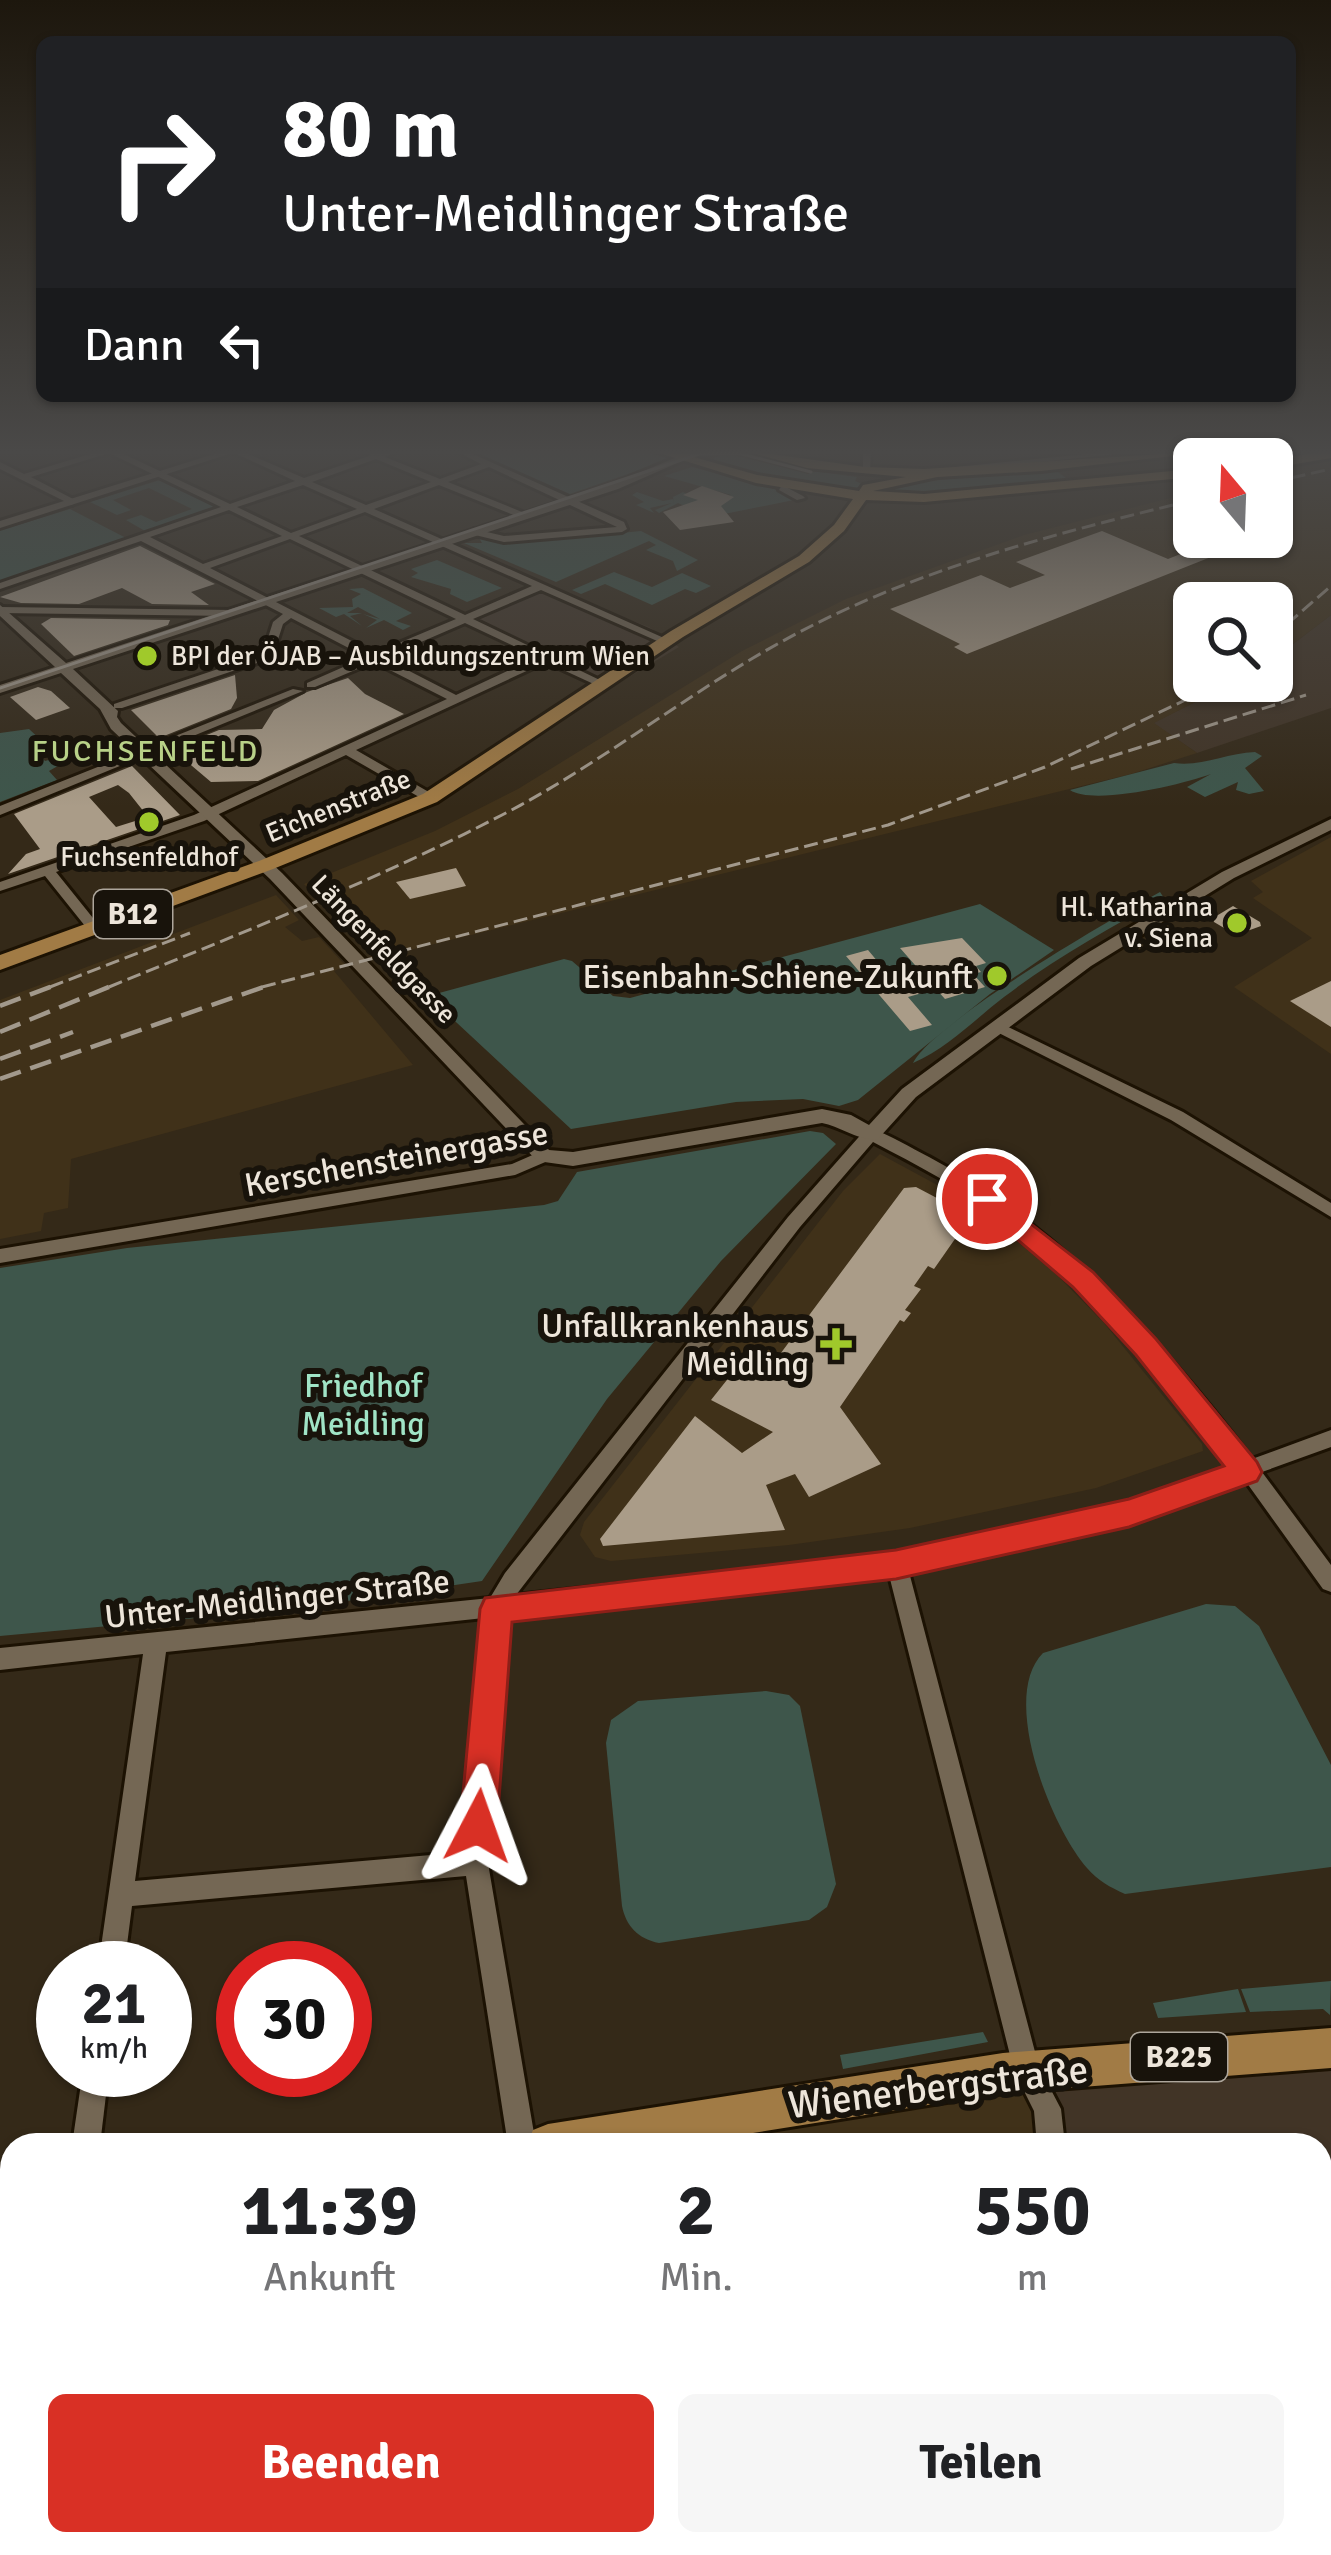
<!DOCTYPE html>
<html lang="de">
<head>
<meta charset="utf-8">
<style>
	body { margin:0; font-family:Signika,sans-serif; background:#f6f6f6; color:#202124; height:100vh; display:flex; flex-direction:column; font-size:45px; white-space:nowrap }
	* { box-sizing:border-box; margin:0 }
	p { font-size:39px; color:#757577 }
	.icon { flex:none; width:66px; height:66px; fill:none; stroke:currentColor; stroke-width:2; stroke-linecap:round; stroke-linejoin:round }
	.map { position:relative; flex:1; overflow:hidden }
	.side { position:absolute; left:0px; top:2133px; width:1332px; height:423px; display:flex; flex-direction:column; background:#fff; border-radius:36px 36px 0 0; box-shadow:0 3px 9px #0004 }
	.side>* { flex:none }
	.top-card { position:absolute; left:36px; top:36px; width:1260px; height:366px; border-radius:18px; box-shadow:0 3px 9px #0004; background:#202124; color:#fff; overflow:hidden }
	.needle { width:78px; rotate:341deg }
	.fabs { position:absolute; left:1173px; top:438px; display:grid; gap:24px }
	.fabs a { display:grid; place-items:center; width:120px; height:120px; border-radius:18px; background:#fff; box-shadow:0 3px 9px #0004; font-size:60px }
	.speed { position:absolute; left:36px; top:1941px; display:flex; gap:24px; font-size:60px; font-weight:700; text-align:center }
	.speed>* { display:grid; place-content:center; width:156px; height:156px; border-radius:50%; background:#fff; box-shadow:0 3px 9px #0004; line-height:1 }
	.speed small { font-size:30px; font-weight:400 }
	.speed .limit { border:18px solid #d22; background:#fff; color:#111 }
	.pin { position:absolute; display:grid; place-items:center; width:102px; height:102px; color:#fff; margin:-51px; border:6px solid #fff; border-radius:50%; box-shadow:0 3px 12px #0007 }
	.me { position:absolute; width:132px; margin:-66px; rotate:4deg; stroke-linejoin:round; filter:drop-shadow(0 0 9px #0008) }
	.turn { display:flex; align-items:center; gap:42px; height:252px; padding:0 48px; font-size:54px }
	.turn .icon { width:156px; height:156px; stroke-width:2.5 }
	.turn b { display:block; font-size:84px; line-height:102px }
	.then { display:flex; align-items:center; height:114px; padding:0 48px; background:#0003; gap:24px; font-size:45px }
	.eta { display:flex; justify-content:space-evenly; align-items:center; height:204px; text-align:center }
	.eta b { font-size:72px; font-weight:700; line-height:84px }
	.cta { display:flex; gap:24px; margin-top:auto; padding:24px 48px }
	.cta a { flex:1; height:138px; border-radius:18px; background:#d93025; color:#fff; font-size:48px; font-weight:700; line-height:138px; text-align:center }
	.cta a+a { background:#f6f6f6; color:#202124 }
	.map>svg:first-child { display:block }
	.commercial { fill:#413426 }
	.built { fill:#403119 }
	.green { fill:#3e564b }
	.building { fill:#aa9c88; fill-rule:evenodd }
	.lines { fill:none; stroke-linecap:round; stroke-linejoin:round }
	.minor-casing { stroke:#1c1203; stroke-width:6 }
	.tertiary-casing { stroke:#1c1203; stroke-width:6 }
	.primary-casing { stroke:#1c1203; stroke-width:6 }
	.minor { fill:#746754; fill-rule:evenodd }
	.tertiary { fill:#746754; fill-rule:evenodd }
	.primary { fill:#a17b45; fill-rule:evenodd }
	.tram { stroke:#a2998c; stroke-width:3 }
	.rail-far1 { stroke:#a2998c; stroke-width:3; stroke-dasharray:14 6; stroke-linecap:butt }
	.rail { stroke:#a2998c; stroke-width:4.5; stroke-dasharray:22 10; stroke-linecap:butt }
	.route { fill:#d93025; stroke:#8d1f18; stroke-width:3 }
	.poi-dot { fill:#a0c92b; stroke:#18130b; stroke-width:4.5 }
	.labels { text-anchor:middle; stroke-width:12; stroke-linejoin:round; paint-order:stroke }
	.far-poi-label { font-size:27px; fill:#ede5da; stroke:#18130b; text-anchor:start }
	.far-street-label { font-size:27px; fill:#ede5da; stroke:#18130b }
	.far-neighbourhood-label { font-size:30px; letter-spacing:3px; fill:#b8d188; stroke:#18130b }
	.shield { fill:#18130b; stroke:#ada69c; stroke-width:3 }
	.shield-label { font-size:30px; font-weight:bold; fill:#ede5da }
	.poi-label { font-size:33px; fill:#ede5da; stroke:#18130b; text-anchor:end }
	.street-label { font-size:33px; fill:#ede5da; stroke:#18130b }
	.park-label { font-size:33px; fill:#a0e4c6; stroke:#18130b }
	.near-street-label { font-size:39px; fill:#ede5da; stroke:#18130b }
</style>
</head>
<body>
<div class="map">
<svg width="1331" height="2555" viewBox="0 0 1331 2555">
	<rect width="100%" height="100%" fill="#342918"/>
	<g class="commercial">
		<polygon points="541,586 649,627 679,647 609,689 466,619"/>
		<polygon points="1331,615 1331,708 1197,753 1153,723 1237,681 1272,681 1272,660"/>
		<polygon points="1331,2048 1331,2555 1088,2555 1087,2544 1320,2544 1320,2145 1037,2145 1027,2071"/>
		<polygon points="12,2241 12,2544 144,2544 143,2555 0,2555 0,2243"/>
	</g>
	<g class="built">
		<polygon points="1331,461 1331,615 1272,660 1272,603 1194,603 1194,681 1237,681 1154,723 1197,753 1131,774 373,959 345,930 359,927 354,917 342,904 329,909 304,884 435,831 518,789 742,651 846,599 1024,535 1194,492 1194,537 1272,537 1272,474"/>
		<polygon points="1331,837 1331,1054 1234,987 1312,938 1253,898 1263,892 1251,881"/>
		<polygon points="276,895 299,920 285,927 302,941 319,937 346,966 334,971 413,1065 71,1159 68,1208 44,1213 41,1231 0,1239 0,1000"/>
		<polygon points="880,1154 976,1206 1056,1274 1104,1323 1202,1444 1203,1451 1096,1488 910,1528 789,1545 611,1561 595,1557 580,1535 584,1522 843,1191"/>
		<polygon points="1027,2071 1037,2145 589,2145"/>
		<polygon points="144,2544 1087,2544 1088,2555 143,2555"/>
	</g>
	<g class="green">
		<polygon points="470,450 642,450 671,459 570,494"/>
		<polygon points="725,453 808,474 812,471 857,477 855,481 862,484 849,494 812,490 706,462"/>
		<polygon points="692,467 774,489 794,500 709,517 678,503 659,513 655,510 672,503 650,508 654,513 636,505 644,502 632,495 637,492 663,501 673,499 674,504 673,497 683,492 710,506 731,495 664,476"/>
		<polygon points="1053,468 1067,479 916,495 895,490 892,485"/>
		<polygon points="160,480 215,507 145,531 126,520 141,515 156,522 192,509 149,488 113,500 131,510 117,515 90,502"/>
		<polygon points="64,507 2,530 70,509 128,539 0,583 0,529"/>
		<polygon points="641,531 698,560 677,571 673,561 646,550 656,545 649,541 556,582 464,543 482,543 479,538 508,544"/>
		<polygon points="437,560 502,588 467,602 450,594 451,589 411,577 418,573 411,569"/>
		<polygon points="614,572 652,587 682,573 711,586 696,593 685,589 652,605 605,584 581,594 572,590"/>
		<polygon points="363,588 412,613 396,621 411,626 403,630 384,620 366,628 377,620 363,614 380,619 358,607 347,613 362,613 350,616 362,626 344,614 336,617 319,608 353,607 352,599 361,594 349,589"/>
		<polygon points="29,729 43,742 32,746 45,761 59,757 63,763 49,771 57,780 0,802 0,733"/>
		<path d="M1255,752L1262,756L1245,768L1264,791L1249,794L1236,790L1238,782L1205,797L1187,787L1211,774C1184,784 1093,806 1070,790L1174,763C1201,767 1227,753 1255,752Z"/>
		<path d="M1160,892L1164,898C1109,928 1054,959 1004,997C974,1020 948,1048 913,1063C936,1020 1110,920 1160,892Z"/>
		<polygon points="980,904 1054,950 990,994 858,1100 839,1106 803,1099 736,1102 571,1129 428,996 564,959 572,961 613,996 630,998"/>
		<polygon points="810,1131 823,1133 836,1144 721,1261 607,1399 482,1581 293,1609 0,1636 0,1268 127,1248 544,1205 558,1201 577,1172"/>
		<path d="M1206,1604L1235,1606L1259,1626L1331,1765V1867L1125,1894C1110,1887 1098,1881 1087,1868C1051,1827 999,1697 1043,1653Z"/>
		<path d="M766,1691L789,1695L800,1706L836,1884L827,1907L809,1920L659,1943C638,1939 626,1926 622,1906L606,1743L611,1720L638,1701Z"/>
		<polygon points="1331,1981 1330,2015 1323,2009 1250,2012 1241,1989"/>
		<polygon points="1238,1989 1246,2012 1158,2018 1153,2003"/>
		<polygon points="983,2032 988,2042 843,2069 840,2055"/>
	</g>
	<g class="building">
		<polygon points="702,486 734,497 721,506 734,522 680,530 663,512 698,500 683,495"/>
		<polygon points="1102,531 1168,559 1218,539 1236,547 967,654 954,647 960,644 890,609 981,575 1010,588 1045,575 1016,562"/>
		<polygon points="140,546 215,584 191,592 209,605 152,604 122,588 79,604 21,603 0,597"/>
		<polygon points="51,618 170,620 168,625 74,656 41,624"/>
		<polygon points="235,675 237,698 231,709 159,738 131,710"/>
		<polygon points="348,678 365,694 404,714 258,781 211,782 172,749 219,730 262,729 274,710 307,692"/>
		<polygon points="38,687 51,691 70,708 36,720 10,697"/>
		<path d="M132,766L180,815L8,874L26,854L40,849L14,814ZM118,785L129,793L148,817L116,827L89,797Z"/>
		<polygon points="456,868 466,886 410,899 396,882"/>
		<polygon points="1233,906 1260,922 1261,926 1236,935 1214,922 1213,918"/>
		<polygon points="962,938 986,963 976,966 981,972 973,974 985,987 945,999 936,989 908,997 932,1025 910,1031 846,956 868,950 894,981 922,973 900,948"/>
		<polygon points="1331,981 1331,1027 1290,1001"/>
		<polygon points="916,1187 971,1216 934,1269 928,1266 914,1286 921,1289 905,1310 911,1313 904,1322 900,1320 840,1407 881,1464 809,1497 795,1474 766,1485 785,1530 603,1546 600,1539 695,1416 742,1453 773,1432 711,1400 742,1361 766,1373 904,1188"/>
	</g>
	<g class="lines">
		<defs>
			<g id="minor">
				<path d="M103,450H115L230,504L295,481L228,450H239L304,478L369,456L370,453L399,450L385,457L440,479L481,464L454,450H464L624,522L627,529L622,532L504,542L471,534L469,532L474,529L504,536L617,527L489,467L448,482L527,514V518H521L439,485L374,509L673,642L664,644L541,590L473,619L608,684L598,686L546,662L356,750L434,795V801H426L346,755L204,821L56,872L101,928L94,932L89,931L45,876L0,891V882L194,815L447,699L374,662L315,687H307V683L366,657L291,618L283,624L272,658L122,708H114V704L263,654L273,622L283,614L141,541L0,589V583L221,507L109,453L31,477L75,500L72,505L0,469V462L24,474ZM376,459L431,482L366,505L312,482ZM303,485L357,509L291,533L237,507ZM229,510L282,536L203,564L150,537ZM365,512L532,586L465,615L299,536ZM290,539L456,619L375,653L210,568ZM465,623L537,657L456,695L384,658Z"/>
				<polygon points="863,450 871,450 870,472 863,470"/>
				<polygon points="1127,450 1157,450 960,470 956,467"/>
				<polygon points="782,485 803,496 805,498 797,500 779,490"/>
				<polygon points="0,607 232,610 237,613 232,616 0,613"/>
				<polygon points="293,689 303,691 0,815 0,806"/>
				<polygon points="996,1021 1183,1112 1331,1203 1331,1217 1171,1120 991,1029 988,1026"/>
				<path d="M871,1128C891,1136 910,1147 929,1157C1061,1228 1161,1341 1252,1459L1331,1430V1447L1262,1472L1331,1565V1592L1323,1589L1244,1479L1129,1522L909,1572L1039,2067L1061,2109L1065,2145H1037L1034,2111L1014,2071L889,1575L506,1616L488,1863L536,2145H508L466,1876L132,1906L124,1968H98L143,1654L0,1670V1648L490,1598L505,1573L788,1217L865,1130ZM873,1142C917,1165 961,1188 1000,1217C1091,1285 1166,1376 1234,1465L1129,1504L897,1555L516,1595L800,1227ZM484,1618L465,1852L135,1881L166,1652Z"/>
				<polygon points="544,1150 552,1156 550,1160 515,1175 0,1263 0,1249 512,1164"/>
				<polygon points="83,2070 109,2070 100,2145 72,2145"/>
				<polygon points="1078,2544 1110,2544 1111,2555 1079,2555"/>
			</g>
			<g id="tertiary">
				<polygon points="227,450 241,450 0,528 0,521"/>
				<path d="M694,450H707L618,489L73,669L118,711L117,717L121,723L282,873L549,1150L573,1152L822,1109L851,1115L869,1125L902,1089L1079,958L1222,872L1331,819V830L1234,878L1091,966L916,1097L878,1139C860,1142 840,1126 822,1123L573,1166L537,1161L270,879L111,729L100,709L61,673L0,693V685L55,667L0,616V605L66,663L610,485Z"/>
			</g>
			<g id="primary">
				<polygon points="650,450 669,450 757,475 859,491 863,485 906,477 807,468 742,450 865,467 924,469 1225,450 1041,471 937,477 873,491 924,494 1194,469 1194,477 924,502 866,500 844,531 809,562 683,637 437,802 273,869 0,970 0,955 259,861 423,794 671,631 799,556 834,525 853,499 756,483"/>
				<polygon points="1331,450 1331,458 1272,468 1272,460"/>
				<polygon points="1331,2028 1331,2068 1003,2093 678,2145 527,2145 533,2130 548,2124 1003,2053"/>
				<polygon points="12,2213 12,2257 0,2259 0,2215"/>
			</g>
		</defs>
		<use href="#minor" class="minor-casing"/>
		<use href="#tertiary" class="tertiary-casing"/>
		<use href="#primary" class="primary-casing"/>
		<use href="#minor" class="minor"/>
		<use href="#tertiary" class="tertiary"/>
		<use href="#primary" class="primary"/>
		<polyline class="tram" points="0,688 699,454 738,453 811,472"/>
		<g class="rail-far1">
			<polyline points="1272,482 1331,469"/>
			<polyline points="1272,637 1331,586"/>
			<polyline points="1071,769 1306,695"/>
			<polyline points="50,987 190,933"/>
			<path d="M109,987C241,933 375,881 502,815C599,765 685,695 781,642C909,571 1052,534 1194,500"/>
			<polyline points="262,987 888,825 1045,767 1225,681"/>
		</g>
		<g class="rail">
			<polyline points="0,1006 58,984"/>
			<polyline points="0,1032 116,984"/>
			<polyline points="0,1059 73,1032"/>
			<polyline points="0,1079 272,984"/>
		</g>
	</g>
	<linearGradient id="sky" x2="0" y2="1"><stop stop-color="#1d170d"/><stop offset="0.56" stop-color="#4a4948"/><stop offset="1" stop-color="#4a4948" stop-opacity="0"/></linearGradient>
	<rect width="1331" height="807" fill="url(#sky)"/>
	<polygon class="route" points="987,1190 1093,1272 1156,1339 1257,1462 1262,1472 1257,1481 1129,1527 896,1579 512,1622 497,1826 491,1839 478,1844 466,1839 460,1826 480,1609 485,1598 896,1550 1129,1499 1224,1466 1136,1355 1073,1287 978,1206 974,1199"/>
	<g class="poi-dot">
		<circle cx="147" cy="656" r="12"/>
		<circle cx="149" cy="822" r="12"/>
		<circle cx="1237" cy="923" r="12"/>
		<circle cx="997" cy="976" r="12"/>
		<path d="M830 1326h12v12h12v12h-12v12h-12v-12h-12v-12h12z"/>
	</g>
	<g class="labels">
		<g class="far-poi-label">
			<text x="171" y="665">BPI der ÖJAB – Ausbildungszentrum Wien</text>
			<text x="149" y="866" text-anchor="middle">Fuchsenfeldhof</text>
			<text x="1213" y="916" text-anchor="end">Hl. Katharina<tspan x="1213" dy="31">v. Siena</tspan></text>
		</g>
		<g class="far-street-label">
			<text transform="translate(338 806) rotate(-22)" y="9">Eichenstraße</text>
			<text transform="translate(384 949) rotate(46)" y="9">Längenfeldgasse</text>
		</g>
		<g class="far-neighbourhood-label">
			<text x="146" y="761">FUCHSENFELD</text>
		</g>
		<g class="shield">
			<rect x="94" y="890" width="78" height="48" rx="9"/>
			<rect x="1131" y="2033" width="96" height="48" rx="9"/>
		</g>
		<g class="shield-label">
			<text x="133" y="924">B12</text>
			<text x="1179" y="2067">B225</text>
		</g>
		<g class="poi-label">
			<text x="973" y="988">Eisenbahn-Schiene-Zukunft</text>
			<text x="809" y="1337">Unfallkrankenhaus<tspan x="809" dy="38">Meidling</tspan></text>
		</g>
		<g class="street-label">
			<text transform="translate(396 1158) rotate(-10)" y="12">Kerschensteinergasse</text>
			<text transform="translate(277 1598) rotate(-6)" y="12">Unter-Meidlinger Straße</text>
		</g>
		<g class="park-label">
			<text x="363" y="1397">Friedhof<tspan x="363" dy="38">Meidling</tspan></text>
		</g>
		<g class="near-street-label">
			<text transform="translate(938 2086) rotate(-7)" y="14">Wienerbergstraße</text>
		</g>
	</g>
</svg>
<div class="fabs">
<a><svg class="needle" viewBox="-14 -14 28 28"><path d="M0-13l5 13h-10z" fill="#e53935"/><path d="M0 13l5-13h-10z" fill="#757577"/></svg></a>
<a><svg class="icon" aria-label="search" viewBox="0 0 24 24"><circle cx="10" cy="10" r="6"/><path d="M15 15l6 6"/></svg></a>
</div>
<div class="speed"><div>21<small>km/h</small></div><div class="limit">30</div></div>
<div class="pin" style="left:987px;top:1199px;background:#d93025"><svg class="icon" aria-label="arrive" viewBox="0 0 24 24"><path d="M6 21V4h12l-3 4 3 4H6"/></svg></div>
<svg class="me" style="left:478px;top:1826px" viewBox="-20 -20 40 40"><path d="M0-17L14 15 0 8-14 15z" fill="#d93025" stroke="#fff" stroke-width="4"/></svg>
<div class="top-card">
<div class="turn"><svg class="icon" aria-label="right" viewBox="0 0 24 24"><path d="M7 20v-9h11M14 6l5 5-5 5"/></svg><div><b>80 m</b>Unter-Meidlinger Straße</div></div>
<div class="then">Dann<svg class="icon" aria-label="left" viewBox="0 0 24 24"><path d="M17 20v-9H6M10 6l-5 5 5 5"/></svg></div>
</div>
<section class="side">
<div class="eta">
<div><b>11:39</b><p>Ankunft</p></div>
<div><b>2</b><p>Min.</p></div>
<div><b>550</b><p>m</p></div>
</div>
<div class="cta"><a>Beenden</a><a>Teilen</a></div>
</section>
</div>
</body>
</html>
